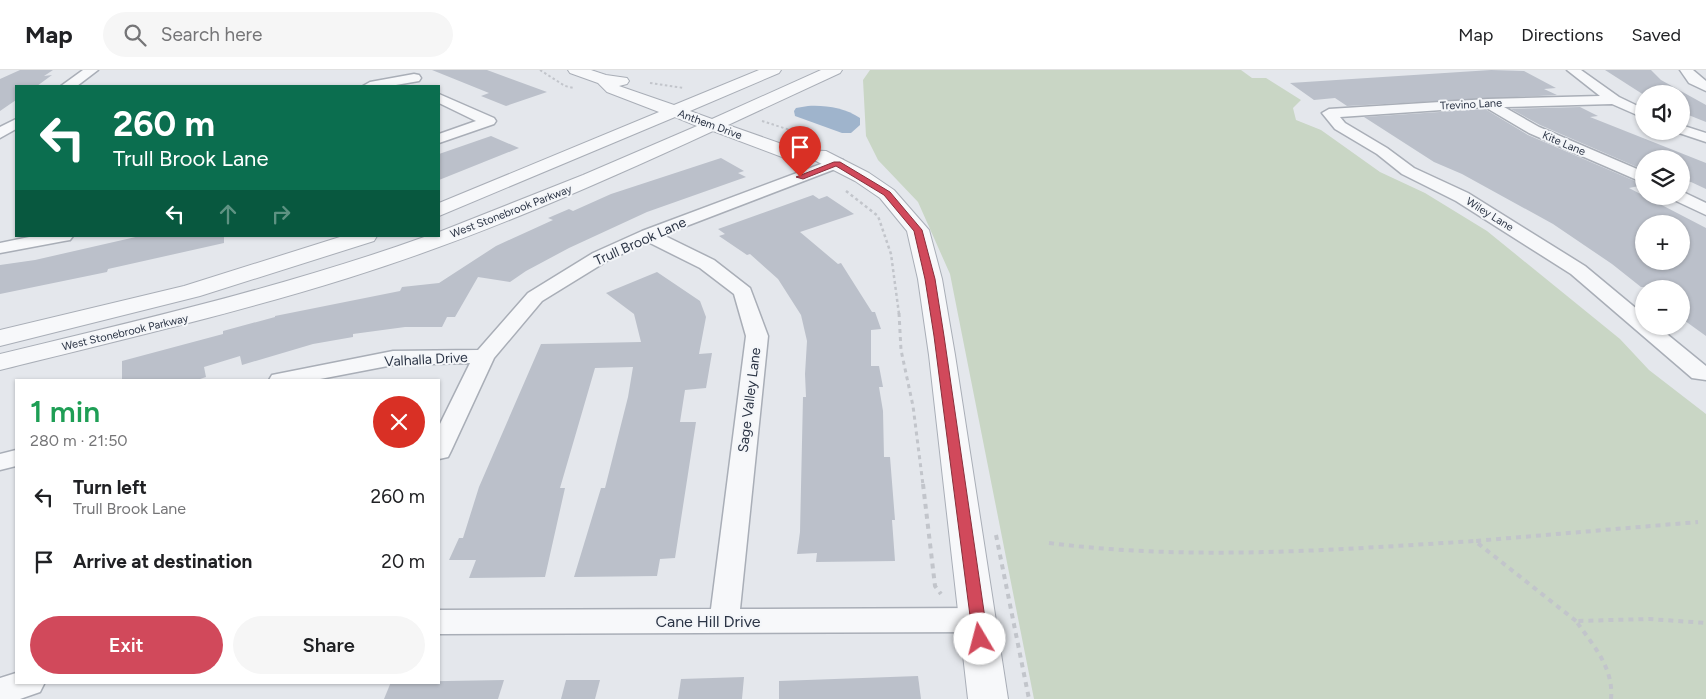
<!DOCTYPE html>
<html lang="en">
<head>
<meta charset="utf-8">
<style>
	body { margin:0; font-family:Figtree,sans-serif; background:#f6f6f6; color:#202124; height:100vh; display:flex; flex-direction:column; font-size:19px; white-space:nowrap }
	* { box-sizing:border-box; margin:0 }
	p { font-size:16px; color:#757577 }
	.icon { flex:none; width:28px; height:28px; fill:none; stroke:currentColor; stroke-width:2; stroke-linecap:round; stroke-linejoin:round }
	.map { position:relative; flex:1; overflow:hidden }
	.side { position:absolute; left:15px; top:309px; width:425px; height:305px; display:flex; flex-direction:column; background:#fff; border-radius:0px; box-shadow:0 1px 4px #0004 }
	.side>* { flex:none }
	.hud { position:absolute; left:15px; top:15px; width:425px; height:152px; border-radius:0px; box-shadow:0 1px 4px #0004; background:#0b6e4f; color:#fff; overflow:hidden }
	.tools { position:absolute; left:1635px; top:15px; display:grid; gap:10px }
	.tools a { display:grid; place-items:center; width:55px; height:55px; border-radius:50%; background:#fff; box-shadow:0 1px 4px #0004; font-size:25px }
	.pin { position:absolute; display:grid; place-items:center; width:42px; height:42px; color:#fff; margin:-51px -21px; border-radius:50% 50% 50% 0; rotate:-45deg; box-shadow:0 0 5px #0007 }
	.pin .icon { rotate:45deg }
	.me { position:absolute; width:55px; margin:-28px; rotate:352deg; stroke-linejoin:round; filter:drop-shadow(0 0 4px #0008) }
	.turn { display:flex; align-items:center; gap:18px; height:105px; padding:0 15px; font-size:22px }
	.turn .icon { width:65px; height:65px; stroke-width:2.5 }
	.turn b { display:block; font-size:35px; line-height:42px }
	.lanes { display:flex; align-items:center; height:48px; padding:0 15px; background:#0003; justify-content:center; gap:25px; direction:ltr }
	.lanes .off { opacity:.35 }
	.round { display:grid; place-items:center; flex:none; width:52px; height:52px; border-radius:26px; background:#f6f6f6 }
	.overview { display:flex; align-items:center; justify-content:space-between; height:85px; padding:0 15px }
	h1 { font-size:30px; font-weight:600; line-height:38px; color:#1e9e55 }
	.action { display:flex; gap:10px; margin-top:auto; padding:10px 15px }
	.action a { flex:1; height:58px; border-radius:30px; background:#d1495b; color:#fff; font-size:20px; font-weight:600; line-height:58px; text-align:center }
	.action a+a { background:#f6f6f6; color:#202124 }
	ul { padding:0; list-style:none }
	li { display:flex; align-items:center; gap:15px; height:65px; padding:0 15px }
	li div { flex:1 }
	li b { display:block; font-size:19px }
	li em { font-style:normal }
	header { display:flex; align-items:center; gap:30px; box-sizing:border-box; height:70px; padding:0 25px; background:#fff; border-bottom:1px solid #e0e0e0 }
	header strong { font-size:24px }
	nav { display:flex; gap:28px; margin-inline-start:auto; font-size:18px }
	.search { width:350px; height:45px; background:#f6f6f6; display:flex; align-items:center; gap:12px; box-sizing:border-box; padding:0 18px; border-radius:28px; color:#757577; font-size:19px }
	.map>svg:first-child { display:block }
	.green { fill:#c9d6c5 }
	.water { fill:#9fb4cc }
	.building { fill:#bbc0ca; fill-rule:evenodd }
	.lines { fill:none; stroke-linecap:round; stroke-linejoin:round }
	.minor-casing { stroke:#a9aeb7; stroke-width:3 }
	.tertiary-casing { stroke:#a9aeb7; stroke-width:2 }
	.path-far3 { stroke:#c2c5cb; stroke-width:2; stroke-dasharray:2.5 2.5; stroke-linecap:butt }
	.path-far2 { stroke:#c2c5cb; stroke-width:2.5; stroke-dasharray:3 3; stroke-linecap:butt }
	.path-far1 { stroke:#c2c5cb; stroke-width:3; stroke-dasharray:4 4; stroke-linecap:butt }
	.path { stroke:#c2c5cb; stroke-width:4; stroke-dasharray:5 5; stroke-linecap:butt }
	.minor { fill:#f7f8fa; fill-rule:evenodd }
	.tertiary { fill:#f7f8fa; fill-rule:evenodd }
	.route { fill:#d1495b; stroke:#882f3b }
	.labels { text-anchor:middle; stroke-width:4; stroke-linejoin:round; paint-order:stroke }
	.far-street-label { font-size:11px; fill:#2b3445; stroke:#f4f6f9 }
	.street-label { font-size:14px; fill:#2b3445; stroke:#f4f6f9 }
	.near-street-label { font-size:16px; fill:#2b3445; stroke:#f4f6f9 }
</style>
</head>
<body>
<header>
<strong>Map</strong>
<div class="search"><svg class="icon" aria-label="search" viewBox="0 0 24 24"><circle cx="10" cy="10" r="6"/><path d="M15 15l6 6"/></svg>Search here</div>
<nav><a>Map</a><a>Directions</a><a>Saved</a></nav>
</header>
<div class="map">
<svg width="1706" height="629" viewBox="0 0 1706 629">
	<rect width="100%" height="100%" fill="#e4e7ec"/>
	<polygon class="green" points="870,0 1241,0 1252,8 1266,8 1301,30 1293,38 1296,50 1321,60 1380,102 1425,123 1487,161 1620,269 1649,300 1706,344 1706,629 1034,629 950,204 918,132 878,90 866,66 863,10"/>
	<path class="water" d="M808,36C826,35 845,38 860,48V55L851,63H842L795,46L794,41L796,38Z"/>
	<g class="building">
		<polygon points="20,0 53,0 44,6 52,5 37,16 16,16 16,30 0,41 0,9"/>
		<polygon points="432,0 487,0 547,22 506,36 481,26 489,23"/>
		<polygon points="1491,0 1524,1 1556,18 1544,19 1557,25 1347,36 1335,28 1314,30 1290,13"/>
		<polygon points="1605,0 1651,0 1661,10 1706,35 1706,52 1681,42 1681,24 1644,25"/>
		<polygon points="1580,37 1598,46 1590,47 1706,93 1706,119 1691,112 1681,113 1681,89 1644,87 1644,100 1540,55 1511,39"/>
		<path d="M1485,39L1528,65L1644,115L1629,118L1706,158V266L1681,248V219L1641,217L1612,194L1553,154L1462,104L1434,92L1364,47ZM1644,154H1681V191H1644Z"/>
		<polygon points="491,66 519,78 439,110 439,84"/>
		<polygon points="721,88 744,101 738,103 746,107 647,142 569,178 526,201 510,212 478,207 455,247 447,247 442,257 405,257 353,264 353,267 313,274 242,295 240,286 204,297 206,307 197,310 122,310 122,291 223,264 223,261 275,247 275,246 400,221 402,217 439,213 496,176 553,150 548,148 569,139 573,141 611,124"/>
		<polygon points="813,125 819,129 827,126 854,144 800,162 838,194 841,193 872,242 875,242 881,259 871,260 871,296 879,296 883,317 879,317 883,341 884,387 890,387 895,450 892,450 895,491 816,492 817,483 797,484 800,462 803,327 806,327 805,304 807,271 801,245 778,209 750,184 747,185 719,166 725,164 718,159"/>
		<polygon points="140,166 224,166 224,173 108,199 107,202 0,224 0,195 35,190"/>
		<polygon points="657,202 700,231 706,247 699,284 712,283 706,318 685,320 680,352 696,352 675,488 660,489 657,506 574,507 601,418 605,418 628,327 633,297 595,298 560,418 565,418 545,507 469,508 476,490 449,490 459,468 463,468 479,417 541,274 641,272 634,244 606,223"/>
		<polygon points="918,606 921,629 779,629 779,611"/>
		<polygon points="744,607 742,629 678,629 681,609"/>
		<polygon points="504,610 498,629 384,629 391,612"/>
		<polygon points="566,610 600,610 595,629 561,629"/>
	</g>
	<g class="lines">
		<defs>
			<g id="minor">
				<polygon points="83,0 98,0 77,16 61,16"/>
				<polygon points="1567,0 1581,0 1619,27 1644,39 1644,48 1612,34 1504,37 1539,57 1644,102 1644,113 1529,63 1485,37 1340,47 1345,53 1387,78 1414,98 1468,123 1585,196 1644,245 1644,256 1657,256 1706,296 1706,310 1692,308 1571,204 1456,131 1402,104 1377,84 1335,59 1322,43 1329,39 1488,29 1600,26"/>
				<polygon points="1680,0 1693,0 1706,11 1706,21 1689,13"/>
				<polygon points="414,4 419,5 421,8 419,11 390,16 363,16 370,12"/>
				<polygon points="439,24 494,48 496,51 494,54 439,73 439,64 476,51 439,33"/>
				<polygon points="16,49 16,59 0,68 0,57"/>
				<polygon points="1681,55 1706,63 1706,72 1676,62 1681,61"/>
				<polygon points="837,88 843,90 845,93 843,96 663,165 714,190 750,218 768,266 740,539 978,538 989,541 993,550 989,559 978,562 439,564 439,540 711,539 746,266 734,224 700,198 648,172 607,191 542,231 494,288 451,381 448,387 439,389 439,356 470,293 393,295 315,310 269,310 272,305 393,281 478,280 528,223 593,183 642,161"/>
				<polygon points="1681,121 1706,133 1706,145 1674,130 1672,126 1681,126"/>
				<polygon points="34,166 73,166 70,170 64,171 0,183 0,173"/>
				<polygon points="16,380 16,396 0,400 0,384"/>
				<polygon points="16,603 16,612 45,612 40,622 20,629 0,629 0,608"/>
			</g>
			<g id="tertiary">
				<path d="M568,0H591L606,5L627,8L629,11L627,14L619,16L674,35L759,0H781L779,3L690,41L712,49L821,0H842L840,3L728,55L799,80L826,81L869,103L894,120L929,160L942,209L955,285L1008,629H968L929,285L918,209L907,161L880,128L855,111L816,91L790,90L713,61C594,116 473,169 348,208C233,244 116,271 0,300V284C144,249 288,216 427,166H439V162L583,105L697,56L675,47L439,146V133L659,42L607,22L598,13L570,3Z"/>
				<polygon points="343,166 377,166 374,171 200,226 0,276 0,260 184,216"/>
			</g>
		</defs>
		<use href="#minor" class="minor-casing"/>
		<use href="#tertiary" class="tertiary-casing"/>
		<g class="path-far3">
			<polyline points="540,0 565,16 574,18"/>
			<polyline points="650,13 684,18"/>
			<polyline points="762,51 815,68"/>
		</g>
		<polyline class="path-far2" points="846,121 878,146 891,184 899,244"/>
		<polyline class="path-far1" points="899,243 901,280 913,336 923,415"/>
		<g class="path">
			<polyline points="923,414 935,516 941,524"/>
			<polyline points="996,465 1029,629"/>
			<path d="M1049,473C1191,491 1332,480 1475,471"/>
			<polyline points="1576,551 1475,471 1698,452"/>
			<path d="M1611,629C1614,598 1593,575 1576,551L1649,549L1706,553"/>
		</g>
		<use href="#minor" class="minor"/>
		<use href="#tertiary" class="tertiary"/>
	</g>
	<polygon class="route" points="834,92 840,92 890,122 922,160 935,209 944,266 988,569 986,574 980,576 975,574 973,569 934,266 925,209 914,161 884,125 836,96 803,109 796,107"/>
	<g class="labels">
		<g class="far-street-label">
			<text transform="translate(1471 34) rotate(-3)" y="4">Trevino Lane</text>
			<text transform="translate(710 54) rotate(20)" y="4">Anthem Drive</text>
			<text transform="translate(1564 73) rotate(23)" y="4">Kite Lane</text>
			<text transform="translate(511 141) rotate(-21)" y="4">West Stonebrook Parkway</text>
			<text transform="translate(1490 144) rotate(32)" y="4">Wiley Lane</text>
			<text transform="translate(125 262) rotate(-13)" y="4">West Stonebrook Parkway</text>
		</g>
		<g class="street-label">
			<text transform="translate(640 171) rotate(-24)" y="5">Trull Brook Lane</text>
			<text transform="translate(426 289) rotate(-3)" y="5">Valhalla Drive</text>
			<text transform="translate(749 330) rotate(-83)" y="5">Sage Valley Lane</text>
		</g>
		<g class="near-street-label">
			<text x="708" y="557">Cane Hill Drive</text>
		</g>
	</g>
</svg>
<div class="tools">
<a><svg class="icon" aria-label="sound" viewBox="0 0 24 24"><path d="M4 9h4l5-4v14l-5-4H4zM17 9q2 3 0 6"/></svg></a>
<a><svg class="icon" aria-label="layers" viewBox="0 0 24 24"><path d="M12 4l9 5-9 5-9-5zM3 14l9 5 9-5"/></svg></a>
<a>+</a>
<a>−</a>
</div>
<div class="pin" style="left:800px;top:107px;background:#d93025"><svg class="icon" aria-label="arrive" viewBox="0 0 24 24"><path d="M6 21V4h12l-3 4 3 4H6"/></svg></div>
<svg class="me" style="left:980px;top:569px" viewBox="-20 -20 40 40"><circle r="19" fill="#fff"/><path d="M0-13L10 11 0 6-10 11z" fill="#d1495b"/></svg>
<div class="hud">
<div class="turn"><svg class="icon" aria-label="left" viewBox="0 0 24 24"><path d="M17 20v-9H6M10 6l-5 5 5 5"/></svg><div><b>260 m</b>Trull Brook Lane</div></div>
<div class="lanes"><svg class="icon" aria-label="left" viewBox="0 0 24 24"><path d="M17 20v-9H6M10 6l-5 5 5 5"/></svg><svg class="icon off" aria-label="ahead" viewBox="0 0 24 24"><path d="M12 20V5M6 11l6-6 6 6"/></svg><svg class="icon off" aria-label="right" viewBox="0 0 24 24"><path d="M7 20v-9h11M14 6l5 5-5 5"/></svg></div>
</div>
<section class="side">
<div class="overview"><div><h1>1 min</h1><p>280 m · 21:50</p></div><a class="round" style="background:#d93025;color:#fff"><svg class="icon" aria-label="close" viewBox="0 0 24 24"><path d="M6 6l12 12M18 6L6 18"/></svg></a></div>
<ul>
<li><svg class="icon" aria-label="left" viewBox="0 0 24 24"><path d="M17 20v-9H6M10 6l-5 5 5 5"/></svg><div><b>Turn left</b><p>Trull Brook Lane</p></div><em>260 m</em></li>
<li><svg class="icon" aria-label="arrive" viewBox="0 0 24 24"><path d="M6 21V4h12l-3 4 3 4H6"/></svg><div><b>Arrive at destination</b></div><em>20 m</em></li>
</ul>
<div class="action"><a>Exit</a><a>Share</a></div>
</section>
</div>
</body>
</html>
